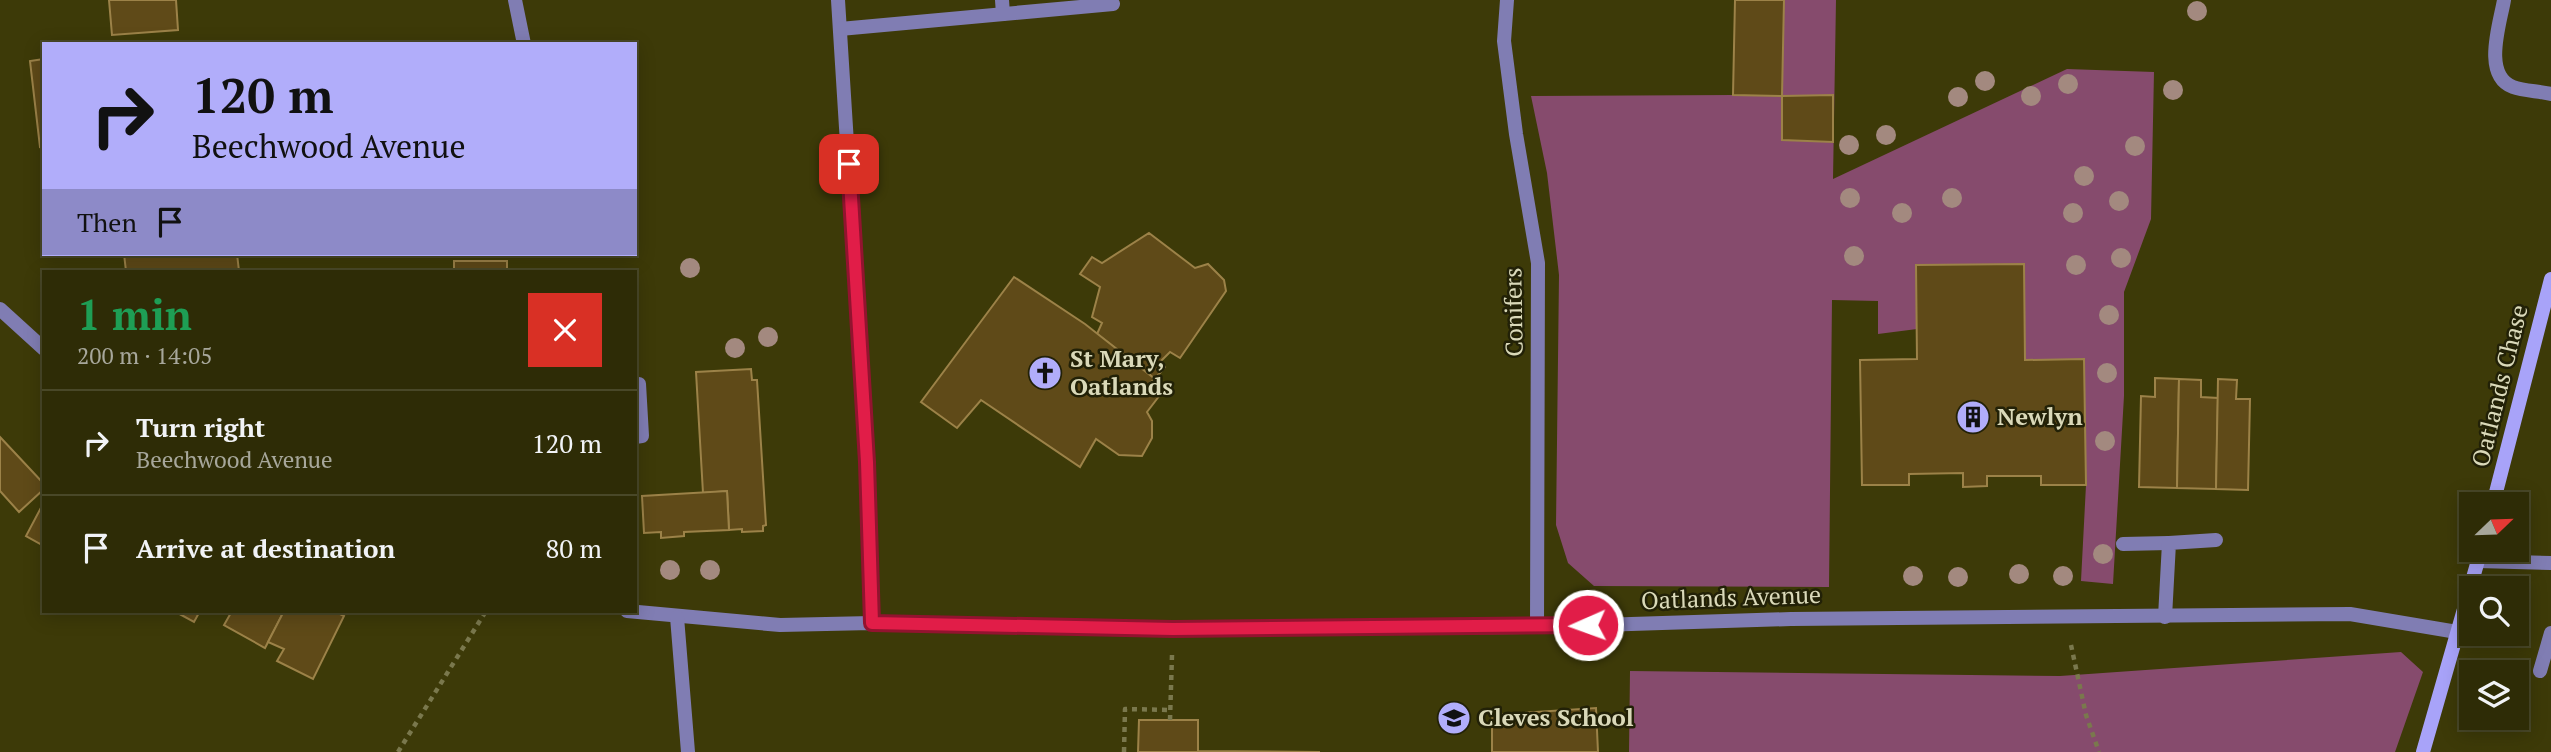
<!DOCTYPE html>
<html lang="en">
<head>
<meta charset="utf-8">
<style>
	body { margin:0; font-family:"PT Serif",serif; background:#363410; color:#f1f3f6; height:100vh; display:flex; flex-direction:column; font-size:26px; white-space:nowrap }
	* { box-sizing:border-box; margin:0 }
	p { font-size:23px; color:#a7a79b }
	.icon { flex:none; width:38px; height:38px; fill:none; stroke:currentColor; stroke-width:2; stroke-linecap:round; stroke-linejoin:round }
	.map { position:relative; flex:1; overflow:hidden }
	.side { position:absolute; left:42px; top:270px; width:595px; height:343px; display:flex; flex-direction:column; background:#2e2c06; border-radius:0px; box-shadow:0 4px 18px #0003,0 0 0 2px #494828 }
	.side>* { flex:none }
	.top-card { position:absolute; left:42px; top:42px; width:595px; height:214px; border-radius:0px; box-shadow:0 4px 18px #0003,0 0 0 2px #494828; background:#b1adfa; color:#111; overflow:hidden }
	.needle { width:46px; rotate:67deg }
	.buttons { position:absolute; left:2459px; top:492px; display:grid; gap:14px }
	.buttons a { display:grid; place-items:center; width:70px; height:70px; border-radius:0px; background:#2e2c06; box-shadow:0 4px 18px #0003,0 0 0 2px #494828; font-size:35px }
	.pin { position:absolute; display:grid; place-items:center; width:60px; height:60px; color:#fff; margin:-30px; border-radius:14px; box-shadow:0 4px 10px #0006 }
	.me { position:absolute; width:77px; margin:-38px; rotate:268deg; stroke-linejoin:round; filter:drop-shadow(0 0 5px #0008) }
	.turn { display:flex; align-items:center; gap:24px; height:147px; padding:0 35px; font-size:32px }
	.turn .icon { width:91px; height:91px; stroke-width:2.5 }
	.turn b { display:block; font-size:49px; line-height:60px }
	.then { display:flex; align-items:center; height:66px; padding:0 35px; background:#0003; gap:14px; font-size:26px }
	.round { display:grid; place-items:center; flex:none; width:74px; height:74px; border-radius:0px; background:#363410 }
	.headline { display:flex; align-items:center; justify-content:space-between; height:119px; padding:0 35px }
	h1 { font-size:42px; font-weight:700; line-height:52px; color:#1e9e55 }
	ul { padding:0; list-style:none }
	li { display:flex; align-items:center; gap:21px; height:105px; padding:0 35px; border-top:2px solid #494828 }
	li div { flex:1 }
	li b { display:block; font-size:26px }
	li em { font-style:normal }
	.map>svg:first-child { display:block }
	.green { fill:#864b6d }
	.building { fill:#5f4a18; stroke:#9c8248; stroke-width:2 }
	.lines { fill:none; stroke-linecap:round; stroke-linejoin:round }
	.path { stroke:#7a784d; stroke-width:4.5; stroke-dasharray:5 5; stroke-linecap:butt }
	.lane { stroke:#807db3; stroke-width:14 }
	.street { stroke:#807db3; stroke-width:14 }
	.secondary { stroke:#a8a3f9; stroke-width:14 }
	.tree { fill:#a3897f }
	.route-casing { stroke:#92132f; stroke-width:18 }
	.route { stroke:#e11d48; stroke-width:12 }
	.labels { text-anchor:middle; stroke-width:5; stroke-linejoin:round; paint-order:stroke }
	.street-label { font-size:24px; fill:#dad9b9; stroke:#222107 }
	.poi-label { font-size:24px; font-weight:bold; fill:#dad9b9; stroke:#222107; text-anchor:start }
</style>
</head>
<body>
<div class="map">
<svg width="2551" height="752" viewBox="0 0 2551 752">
	<rect width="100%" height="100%" fill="#3d3a08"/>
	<g class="green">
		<polygon points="1735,0 1836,0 1833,179 2067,69 2154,72 2151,219 2124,292 2124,396 2113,584 2081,581 2086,485 2084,360 2025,360 2023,264 1916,265 1917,329 1878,334 1878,301 1832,300 1829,587 1594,586 1568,563 1556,525 1559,275 1547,173 1531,96 1733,95"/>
		<polygon points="2401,652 2423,672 2395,752 1629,752 1630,671 2060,676"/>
	</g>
	<g class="building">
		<polygon points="109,0 176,0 178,30 112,35"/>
		<polygon points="1735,0 1784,0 1782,96 1733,95"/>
		<polygon points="44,59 44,146 40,147 30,61"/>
		<polygon points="1833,95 1833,142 1782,140 1782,96"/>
		<polygon points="1149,233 1195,268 1208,264 1224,280 1226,291 1180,358 1170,352 1161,361 1165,367 1155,379 1097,334 1102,323 1092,317 1100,287 1080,274 1092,257 1102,263"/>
		<polygon points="124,254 237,254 239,271 126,271"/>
		<rect x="454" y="261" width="53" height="10"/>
		<polygon points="2024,264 2025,360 2084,359 2086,485 2041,485 2041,476 1987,476 1987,486 1963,487 1963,473 1909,474 1909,485 1862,485 1860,360 1917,359 1916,265"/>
		<polygon points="1014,277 1085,324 1155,379 1151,382 1163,391 1147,412 1152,421 1152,438 1142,456 1119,455 1096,439 1080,467 981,400 957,428 921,402"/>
		<polygon points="751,369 752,380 757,380 766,525 763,526 763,531 742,532 742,529 729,530 727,491 703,493 696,372"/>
		<polygon points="2155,378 2179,379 2177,488 2139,487 2141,396 2155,397"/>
		<polygon points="2179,379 2201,380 2201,397 2218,398 2216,489 2177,488"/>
		<polygon points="2218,379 2237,380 2236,399 2250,399 2248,490 2216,489"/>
		<polygon points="0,437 44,484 44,489 19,512 0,491"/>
		<polygon points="727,491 729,530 684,532 684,536 661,538 661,532 644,533 642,496"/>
		<polygon points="44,502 44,546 26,536"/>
		<polygon points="174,611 200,611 194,622"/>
		<polygon points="232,611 284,611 265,648 224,625"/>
		<polygon points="284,611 334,611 344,616 313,679 277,661 284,649 268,642"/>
		<polygon points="1596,708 1598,752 1492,752 1492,715"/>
		<polygon points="1139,720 1198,720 1198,751 1320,752 1138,752"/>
	</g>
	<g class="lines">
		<g class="path">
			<polyline points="2071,645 2086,715 2099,752"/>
			<polyline points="1170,720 1172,655"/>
			<polyline points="398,752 486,611"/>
			<polyline points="1124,752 1125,709 1171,710"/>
		</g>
		<g class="lane">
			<polyline points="515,0 524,44"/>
			<polyline points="1002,0 1003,14"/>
			<path d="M2504,0C2500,24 2482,75 2513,87C2524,91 2539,91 2551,94"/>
			<polyline points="2123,544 2169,543"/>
			<polyline points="2478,561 2551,563"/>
			<polyline points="2165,617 2169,543 2216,540"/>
			<polyline points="2540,671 2551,633"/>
		</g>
		<g class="street">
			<polyline points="838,0 867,462 872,623"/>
			<polyline points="1507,0 1504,41 1516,134 1538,263 1537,627"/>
			<polyline points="840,29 1113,4"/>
			<polyline points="0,309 44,349"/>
			<polyline points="635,437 642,436 639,384"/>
			<polyline points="627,611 780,625 872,623 1173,629 1537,627 1791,619 2350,614 2457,632"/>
			<polyline points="677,617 688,752"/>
		</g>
		<g class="secondary">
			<polyline points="2493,504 2551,279"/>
			<polyline points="2423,752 2481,550"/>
		</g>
	</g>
	<g class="tree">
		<circle cx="2197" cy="11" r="10"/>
		<circle cx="1985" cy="81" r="10"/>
		<circle cx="2068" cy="84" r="10"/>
		<circle cx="2173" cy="90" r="10"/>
		<circle cx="2031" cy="96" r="10"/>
		<circle cx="1958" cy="97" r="10"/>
		<circle cx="1886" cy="135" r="10"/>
		<circle cx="1849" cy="145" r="10"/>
		<circle cx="2135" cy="146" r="10"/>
		<circle cx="2084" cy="176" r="10"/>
		<circle cx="1850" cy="198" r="10"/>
		<circle cx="1952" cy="198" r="10"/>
		<circle cx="2119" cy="201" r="10"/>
		<circle cx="1902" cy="213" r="10"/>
		<circle cx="2073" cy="213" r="10"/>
		<circle cx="1854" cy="256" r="10"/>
		<circle cx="2121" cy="258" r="10"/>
		<circle cx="2076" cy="265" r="10"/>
		<circle cx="690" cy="268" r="10"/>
		<circle cx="2109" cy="315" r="10"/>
		<circle cx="768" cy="337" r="10"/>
		<circle cx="735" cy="348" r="10"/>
		<circle cx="2107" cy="373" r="10"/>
		<circle cx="2105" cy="441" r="10"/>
		<circle cx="2103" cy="554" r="10"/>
		<circle cx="670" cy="570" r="10"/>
		<circle cx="710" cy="570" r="10"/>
		<circle cx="2019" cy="574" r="10"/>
		<circle cx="1913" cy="576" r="10"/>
		<circle cx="2063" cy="576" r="10"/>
		<circle cx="1958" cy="577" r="10"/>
	</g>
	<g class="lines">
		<defs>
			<polyline id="route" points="849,164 867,462 872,623 1173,629 1588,625"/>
		</defs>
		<use href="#route" class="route-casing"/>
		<use href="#route" class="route"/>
	</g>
	<defs>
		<symbol id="church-disc" viewBox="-11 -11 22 22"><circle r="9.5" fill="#b1adfa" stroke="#222107"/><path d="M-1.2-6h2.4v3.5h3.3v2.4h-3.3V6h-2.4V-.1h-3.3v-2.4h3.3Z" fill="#111"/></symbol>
		<symbol id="building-disc" viewBox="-11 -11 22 22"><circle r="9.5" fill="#b1adfa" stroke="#222107"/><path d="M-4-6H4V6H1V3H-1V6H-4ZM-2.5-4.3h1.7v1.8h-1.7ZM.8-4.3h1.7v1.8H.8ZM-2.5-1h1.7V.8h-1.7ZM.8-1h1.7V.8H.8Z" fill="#111"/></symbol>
		<symbol id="school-disc" viewBox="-11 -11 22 22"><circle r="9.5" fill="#b1adfa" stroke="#222107"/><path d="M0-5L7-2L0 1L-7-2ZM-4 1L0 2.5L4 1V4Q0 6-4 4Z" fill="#111"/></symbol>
	</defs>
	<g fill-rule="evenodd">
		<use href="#church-disc" x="1026" y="354" width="38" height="38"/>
		<use href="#building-disc" x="1954" y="398" width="38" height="38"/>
		<use href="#school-disc" x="1435" y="699" width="38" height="38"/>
	</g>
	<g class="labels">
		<g class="street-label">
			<text transform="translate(1514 312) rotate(-91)" y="8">Conifers</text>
			<text transform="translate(2500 386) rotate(-76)" y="8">Oatlands Chase</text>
			<text transform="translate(1731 598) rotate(-2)" y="8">Oatlands Avenue</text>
		</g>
		<g class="poi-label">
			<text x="1070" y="367">St Mary,<tspan x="1070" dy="28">Oatlands</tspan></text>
			<text x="1997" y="425">Newlyn</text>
			<text x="1478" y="726">Cleves School</text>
		</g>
	</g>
</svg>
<div class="buttons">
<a><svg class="needle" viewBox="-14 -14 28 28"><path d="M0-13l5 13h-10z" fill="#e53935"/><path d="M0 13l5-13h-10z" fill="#a7a79b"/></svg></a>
<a><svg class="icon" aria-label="search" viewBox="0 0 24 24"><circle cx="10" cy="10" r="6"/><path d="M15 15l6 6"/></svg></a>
<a><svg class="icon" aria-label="layers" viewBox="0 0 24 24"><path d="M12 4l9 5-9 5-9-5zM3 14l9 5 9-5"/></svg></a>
</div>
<div class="pin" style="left:849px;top:164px;background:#d93025"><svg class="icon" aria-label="arrive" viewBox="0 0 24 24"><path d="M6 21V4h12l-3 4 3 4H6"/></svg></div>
<svg class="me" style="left:1588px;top:625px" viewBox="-20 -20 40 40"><circle r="17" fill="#e11d48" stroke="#fff" stroke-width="3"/><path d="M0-11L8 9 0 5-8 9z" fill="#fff"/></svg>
<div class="top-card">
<div class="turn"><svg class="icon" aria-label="right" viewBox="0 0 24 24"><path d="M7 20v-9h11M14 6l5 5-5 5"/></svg><div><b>120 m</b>Beechwood Avenue</div></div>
<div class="then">Then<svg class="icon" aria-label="arrive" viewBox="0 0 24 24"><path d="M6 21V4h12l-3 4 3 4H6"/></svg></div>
</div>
<section class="side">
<div class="headline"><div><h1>1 min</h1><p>200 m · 14:05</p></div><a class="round" style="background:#d93025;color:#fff"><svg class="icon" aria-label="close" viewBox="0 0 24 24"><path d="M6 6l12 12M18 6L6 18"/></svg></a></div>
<ul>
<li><svg class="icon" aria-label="right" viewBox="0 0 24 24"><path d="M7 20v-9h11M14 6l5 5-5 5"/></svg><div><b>Turn right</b><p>Beechwood Avenue</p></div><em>120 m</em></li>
<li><svg class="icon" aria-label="arrive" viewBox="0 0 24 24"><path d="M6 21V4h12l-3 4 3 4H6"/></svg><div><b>Arrive at destination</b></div><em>80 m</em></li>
</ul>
</section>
</div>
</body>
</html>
